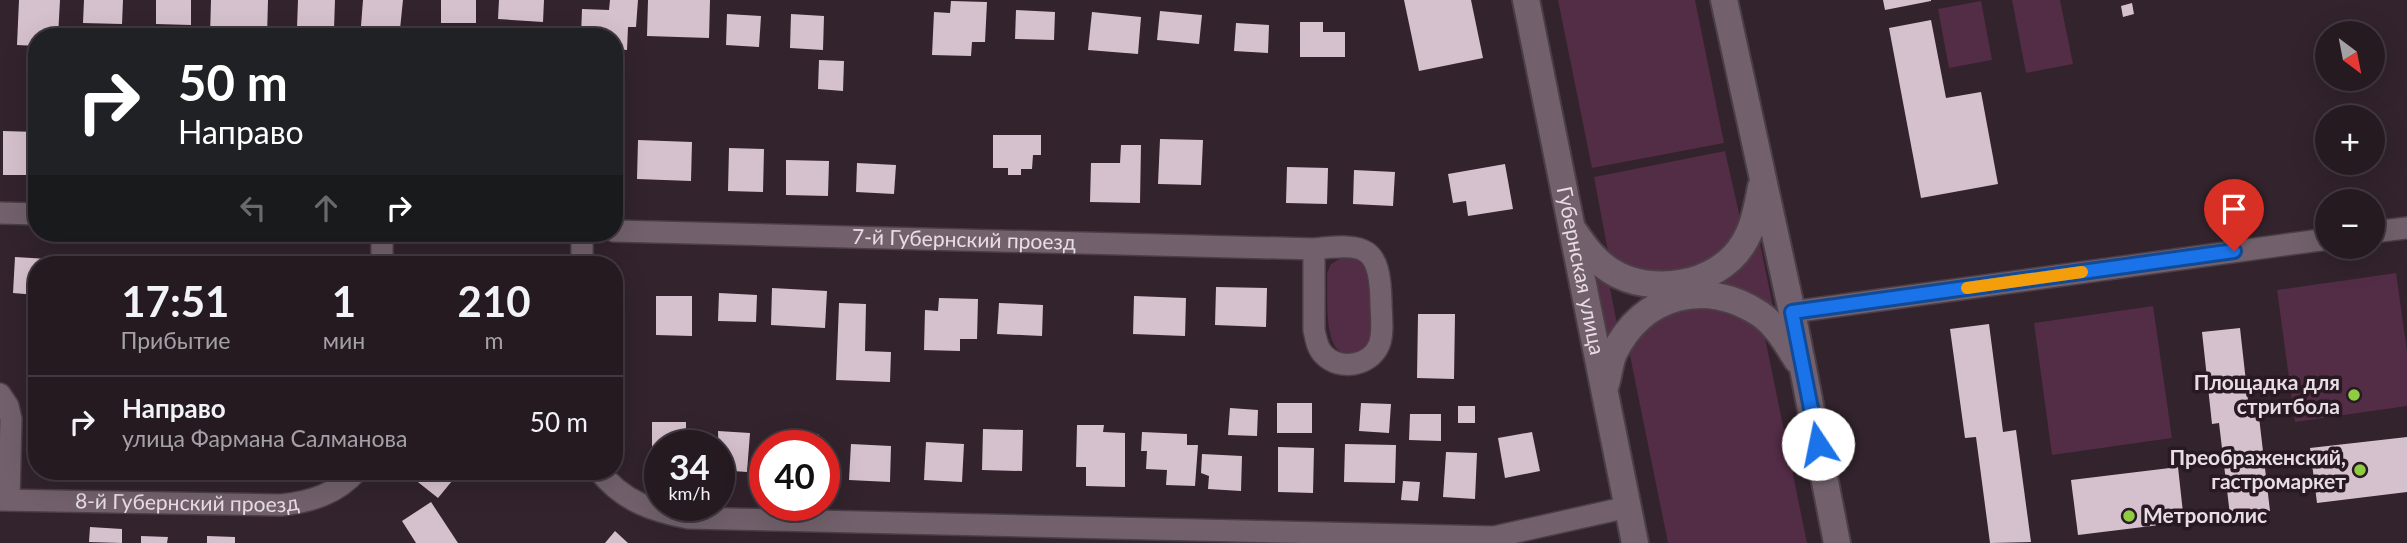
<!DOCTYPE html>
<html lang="ru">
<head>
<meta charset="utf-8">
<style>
	body { margin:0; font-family:Lato,sans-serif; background:#2e232a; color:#f1f3f6; height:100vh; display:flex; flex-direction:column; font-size:26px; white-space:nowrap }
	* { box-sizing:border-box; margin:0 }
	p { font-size:23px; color:#a4a1a5 }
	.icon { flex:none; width:38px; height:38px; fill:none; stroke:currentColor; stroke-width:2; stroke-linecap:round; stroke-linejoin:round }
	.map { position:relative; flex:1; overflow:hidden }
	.details { position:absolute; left:28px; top:256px; width:595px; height:224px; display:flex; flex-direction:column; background:#261a21; border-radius:28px; box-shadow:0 7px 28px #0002,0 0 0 2px #42383f }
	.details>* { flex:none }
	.hud { position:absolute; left:28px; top:28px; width:595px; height:214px; border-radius:28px; box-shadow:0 7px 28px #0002,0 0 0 2px #42383f; background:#202124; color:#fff; overflow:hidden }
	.needle { width:46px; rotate:148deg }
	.tools { position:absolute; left:2315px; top:21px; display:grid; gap:14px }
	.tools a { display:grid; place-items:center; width:70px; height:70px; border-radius:50%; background:#261a21; box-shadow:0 7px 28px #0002,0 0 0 2px #42383f; font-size:35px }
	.speed { position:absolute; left:644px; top:430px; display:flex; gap:14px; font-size:35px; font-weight:700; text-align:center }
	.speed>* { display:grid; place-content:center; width:91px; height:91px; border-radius:50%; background:#261a21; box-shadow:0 7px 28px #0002,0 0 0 2px #42383f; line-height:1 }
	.speed small { font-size:18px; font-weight:400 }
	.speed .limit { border:10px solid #d22; background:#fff; color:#111 }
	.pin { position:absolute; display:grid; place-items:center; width:60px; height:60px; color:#fff; margin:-72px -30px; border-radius:50% 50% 50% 0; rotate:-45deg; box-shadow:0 0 7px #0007 }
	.pin .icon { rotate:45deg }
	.me { position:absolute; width:77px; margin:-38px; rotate:349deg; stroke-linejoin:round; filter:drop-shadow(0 0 5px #0008) }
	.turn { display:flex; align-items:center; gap:24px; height:147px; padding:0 35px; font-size:32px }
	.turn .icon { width:91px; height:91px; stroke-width:2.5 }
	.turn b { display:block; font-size:49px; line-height:60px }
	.lanes { display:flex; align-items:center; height:66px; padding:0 35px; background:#0003; justify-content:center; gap:35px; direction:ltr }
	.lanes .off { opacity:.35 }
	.eta { display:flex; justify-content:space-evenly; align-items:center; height:119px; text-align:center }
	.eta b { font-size:42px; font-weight:700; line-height:49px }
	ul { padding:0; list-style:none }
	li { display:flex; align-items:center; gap:21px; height:91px; padding:0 35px; border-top:2px solid #42383f }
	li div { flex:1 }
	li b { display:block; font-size:26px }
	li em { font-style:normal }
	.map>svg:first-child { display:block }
	.green { fill:#532c46 }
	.building { fill:#d5c1cd }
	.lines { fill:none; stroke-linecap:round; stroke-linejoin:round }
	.minor-casing { stroke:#4b3e47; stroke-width:24 }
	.tertiary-casing { stroke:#4b3e47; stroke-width:30 }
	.minor { stroke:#72616c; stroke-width:21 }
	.tertiary { stroke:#72616c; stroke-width:26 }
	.route-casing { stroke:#114b97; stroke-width:18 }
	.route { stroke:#1a73e8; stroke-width:12 }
	.slow { stroke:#f59e0b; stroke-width:12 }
	.poi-dot { fill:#8ecd42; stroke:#281923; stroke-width:2.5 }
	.labels { text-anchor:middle; stroke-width:7; stroke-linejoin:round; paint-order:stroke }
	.street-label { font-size:21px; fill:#e8dde4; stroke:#281923 }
	.poi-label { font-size:21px; font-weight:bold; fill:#e8dde4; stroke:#281923; text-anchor:end }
</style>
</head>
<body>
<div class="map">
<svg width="2407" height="543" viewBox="0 0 2407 543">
	<rect width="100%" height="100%" fill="#32232c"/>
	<g class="green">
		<polygon points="1558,0 1695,0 1724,143 1592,168"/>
		<polygon points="2012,0 2060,0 2073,64 2026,73"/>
		<polygon points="1981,1 1992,60 1949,68 1938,9"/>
		<polygon points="1725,151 1743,231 1700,270 1641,275 1609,257 1594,177"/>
		<polygon points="1759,238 1774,312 1708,285"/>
		<path d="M1344,256L1360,258L1370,272L1373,332L1366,350C1359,352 1350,356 1343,353C1323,346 1328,292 1327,273L1331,264Z"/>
		<polygon points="1593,268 1608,277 1618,330 1609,347"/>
		<polygon points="2396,273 2407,351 2407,406 2295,422 2277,290"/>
		<polygon points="1725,304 1763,328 1807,543 1668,543 1629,351 1636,336 1673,309"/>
		<polygon points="2153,306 2172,438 2052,455 2034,323"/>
	</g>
	<g class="building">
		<polygon points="19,0 60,0 58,37 37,37 37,46 17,45"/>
		<polygon points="84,0 123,0 122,24 83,23"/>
		<polygon points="156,0 191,0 191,25 156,24"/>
		<polygon points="211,0 268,0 267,37 210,36"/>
		<polygon points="298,0 335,0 334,29 297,28"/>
		<polygon points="363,0 403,0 400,29 361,26"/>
		<rect x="441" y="0" width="35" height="23"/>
		<polygon points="499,0 544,0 543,22 498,19"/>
		<polygon points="610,0 638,0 636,27 628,27 627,50 614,49 614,37 581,37 582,9 609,10"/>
		<polygon points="648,0 710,0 709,38 647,36"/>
		<polygon points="1404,0 1471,0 1483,58 1419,71"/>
		<polygon points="1883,0 1931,0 1931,1 1885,10"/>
		<polygon points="951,1 987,2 985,42 972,42 971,56 932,55 934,12 950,13"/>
		<polygon points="2132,3 2134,14 2123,17 2121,6"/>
		<polygon points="1016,10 1055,12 1054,40 1015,39"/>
		<polygon points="1160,11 1202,15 1199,44 1157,40"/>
		<polygon points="1092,12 1141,17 1138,54 1088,50"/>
		<polygon points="727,14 761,16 759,47 726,45"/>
		<polygon points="791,14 824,16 823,50 790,48"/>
		<polygon points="1931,20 1946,98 1981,92 1998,184 1921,198 1889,28"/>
		<polygon points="1300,22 1323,22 1323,32 1345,32 1345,57 1300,57"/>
		<polygon points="1236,23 1269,25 1268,53 1234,51"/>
		<polygon points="819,60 844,61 843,91 818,89"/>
		<polygon points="3,131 37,132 37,175 3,175"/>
		<polygon points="993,135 1041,135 1041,155 1033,155 1032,169 1021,169 1021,175 1008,175 1008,168 993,168"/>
		<polygon points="1160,139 1203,140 1201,185 1158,184"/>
		<polygon points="638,140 692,142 691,181 637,179"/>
		<polygon points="614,141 622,141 620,179 614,179"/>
		<polygon points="1121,145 1141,145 1140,203 1090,202 1091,163 1120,163"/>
		<polygon points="729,148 764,149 763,192 728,191"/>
		<polygon points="786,160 829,161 828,196 786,195"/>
		<polygon points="857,163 896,165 894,194 856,192"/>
		<polygon points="1505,164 1513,209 1468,216 1466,201 1453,203 1448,174"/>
		<polygon points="1287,167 1328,168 1327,204 1286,203"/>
		<polygon points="1354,170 1395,172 1393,206 1353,204"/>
		<polygon points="15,257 48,259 48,264 37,264 37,295 13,293"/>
		<polygon points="1216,287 1267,288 1266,327 1215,325"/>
		<polygon points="772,288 827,291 825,328 771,325"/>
		<polygon points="719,293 757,295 756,322 718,321"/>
		<polygon points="656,296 692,296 692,336 656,335"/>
		<polygon points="1134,296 1186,298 1185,336 1133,334"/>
		<polygon points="939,298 978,299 977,339 960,339 960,351 924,350 925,310 938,311"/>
		<polygon points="839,303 866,304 865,351 891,352 890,382 836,380"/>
		<polygon points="999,303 1043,305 1042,336 997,334"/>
		<polygon points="1418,314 1455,314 1454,379 1417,378"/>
		<polygon points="1989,324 2003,432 2016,430 2031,542 1990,543 1976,437 1965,438 1950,329"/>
		<polygon points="2240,328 2250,418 2259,417 2270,511 2230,515 2219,423 2212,424 2202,332"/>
		<rect x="1277" y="403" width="35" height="30"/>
		<polygon points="1361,403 1391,404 1389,433 1359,431"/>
		<rect x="1458" y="406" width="17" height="17"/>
		<polygon points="1230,408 1258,410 1257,436 1228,435"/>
		<polygon points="1410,414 1441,414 1441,441 1409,440"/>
		<polygon points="652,422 686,422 686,446 660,446 660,463 652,463"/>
		<polygon points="1077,425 1104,425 1103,432 1125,433 1125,487 1086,486 1086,467 1076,467"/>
		<polygon points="983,429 1023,430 1022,471 982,470"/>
		<polygon points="718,431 750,433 747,472 719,470"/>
		<polygon points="1142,432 1187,434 1187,445 1198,445 1195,486 1166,485 1167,470 1146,469 1147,451 1141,451"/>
		<polygon points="1532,432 1540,471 1505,478 1498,438"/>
		<polygon points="784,433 819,434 818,446 783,446"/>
		<polygon points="2407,437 2407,492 2317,503 2310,448"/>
		<polygon points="926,442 964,444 962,482 924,480"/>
		<polygon points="851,444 891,446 890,482 849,480"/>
		<polygon points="1345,444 1396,445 1395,483 1344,482"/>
		<polygon points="1278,447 1314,448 1313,493 1278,492"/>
		<polygon points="1446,452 1477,453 1475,499 1443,497"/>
		<polygon points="1202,454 1242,456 1241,491 1208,489 1209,476 1201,473"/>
		<polygon points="2178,467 2184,522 2078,535 2071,480"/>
		<polygon points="404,471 439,471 452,481 438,498"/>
		<polygon points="1403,481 1420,482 1418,501 1401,500"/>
		<polygon points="431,502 458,543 416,543 402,521"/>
		<polygon points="90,527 122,529 122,543 89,542"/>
		<polygon points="615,531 628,543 605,543"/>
		<polygon points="141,536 168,537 167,543 141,543"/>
		<polygon points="207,536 235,537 235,543 207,543"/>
	</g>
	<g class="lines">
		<defs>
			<g id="minor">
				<polyline points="0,213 37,214"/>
				<path id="s1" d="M614,231L1314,249C1366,243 1380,246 1381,302C1381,315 1384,333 1379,345C1370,366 1340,371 1324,355C1317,348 1316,339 1314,330V249"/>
				<polyline points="2373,232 2407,228"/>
				<polyline points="382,264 382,233"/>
				<polyline points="582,264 582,233"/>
				<polyline points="1792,312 2328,239"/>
				<polyline points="0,394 8,406 11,419 9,500"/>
				<path d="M599,471C623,501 652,511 688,518L1494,537L1628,507"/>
				<path id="s2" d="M0,500L281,505C310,502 337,494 357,471"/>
			</g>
			<g id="tertiary">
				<path id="s3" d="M1526,0L1635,543"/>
				<polyline points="1724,0 1792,312 1837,543"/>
				<path d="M1574,231C1585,247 1595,261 1611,271C1651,296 1717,286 1743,244C1754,227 1757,207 1761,187"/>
				<path d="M1606,384C1609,374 1610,362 1614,353C1643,294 1706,278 1760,314C1776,325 1787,344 1797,360"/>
			</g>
		</defs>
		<use href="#minor" class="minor-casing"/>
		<use href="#tertiary" class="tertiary-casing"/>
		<use href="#minor" class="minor"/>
		<use href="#tertiary" class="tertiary"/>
	</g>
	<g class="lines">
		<defs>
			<polyline id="route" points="1818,444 1792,312 2234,251"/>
		</defs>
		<use href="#route" class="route-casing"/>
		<use href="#route" class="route"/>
		<polyline class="slow" points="1967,288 2082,272"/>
	</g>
	<g class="poi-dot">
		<circle cx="2354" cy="395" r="7"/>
		<circle cx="2360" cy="470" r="7"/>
		<circle cx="2129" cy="516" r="7"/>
	</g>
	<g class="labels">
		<g class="street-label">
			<text dy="7" stroke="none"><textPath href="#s1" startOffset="350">7-й Губернский проезд</textPath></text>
			<text dy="7" stroke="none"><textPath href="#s3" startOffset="276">Губернская улица</textPath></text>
			<text dy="7" stroke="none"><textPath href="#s2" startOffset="187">8-й Губернский проезд</textPath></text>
		</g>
		<g class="poi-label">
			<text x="2340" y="390">Площадка для<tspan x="2340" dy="24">стритбола</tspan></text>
			<text x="2346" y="465">Преображенский,<tspan x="2346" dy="24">гастромаркет</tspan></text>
			<text x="2143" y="523" text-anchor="start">Метрополис</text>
		</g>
	</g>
</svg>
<div class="tools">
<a><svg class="needle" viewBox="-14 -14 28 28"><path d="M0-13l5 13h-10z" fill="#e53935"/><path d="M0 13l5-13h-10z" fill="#a4a1a5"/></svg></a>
<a>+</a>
<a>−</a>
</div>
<div class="speed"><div>34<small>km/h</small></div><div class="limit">40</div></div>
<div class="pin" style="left:2234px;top:251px;background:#d93025"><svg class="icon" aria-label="arrive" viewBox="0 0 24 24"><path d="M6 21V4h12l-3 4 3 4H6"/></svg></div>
<svg class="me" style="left:1818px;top:444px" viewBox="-20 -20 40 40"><circle r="19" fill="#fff"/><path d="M0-13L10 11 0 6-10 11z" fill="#1a73e8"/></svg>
<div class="hud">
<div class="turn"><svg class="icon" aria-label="right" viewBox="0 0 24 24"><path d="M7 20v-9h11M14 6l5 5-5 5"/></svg><div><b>50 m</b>Направо</div></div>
<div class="lanes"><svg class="icon off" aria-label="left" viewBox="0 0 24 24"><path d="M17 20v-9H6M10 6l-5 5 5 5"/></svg><svg class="icon off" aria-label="ahead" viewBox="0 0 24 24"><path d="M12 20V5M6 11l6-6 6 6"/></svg><svg class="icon" aria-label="right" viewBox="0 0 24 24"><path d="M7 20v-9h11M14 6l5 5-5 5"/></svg></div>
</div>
<section class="details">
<div class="eta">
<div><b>17:51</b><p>Прибытие</p></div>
<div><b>1</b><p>мин</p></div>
<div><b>210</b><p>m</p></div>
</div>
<ul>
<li><svg class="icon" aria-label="right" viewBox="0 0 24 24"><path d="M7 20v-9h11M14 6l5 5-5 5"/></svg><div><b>Направо</b><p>улица Фармана Салманова</p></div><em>50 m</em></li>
</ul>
</section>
</div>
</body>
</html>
